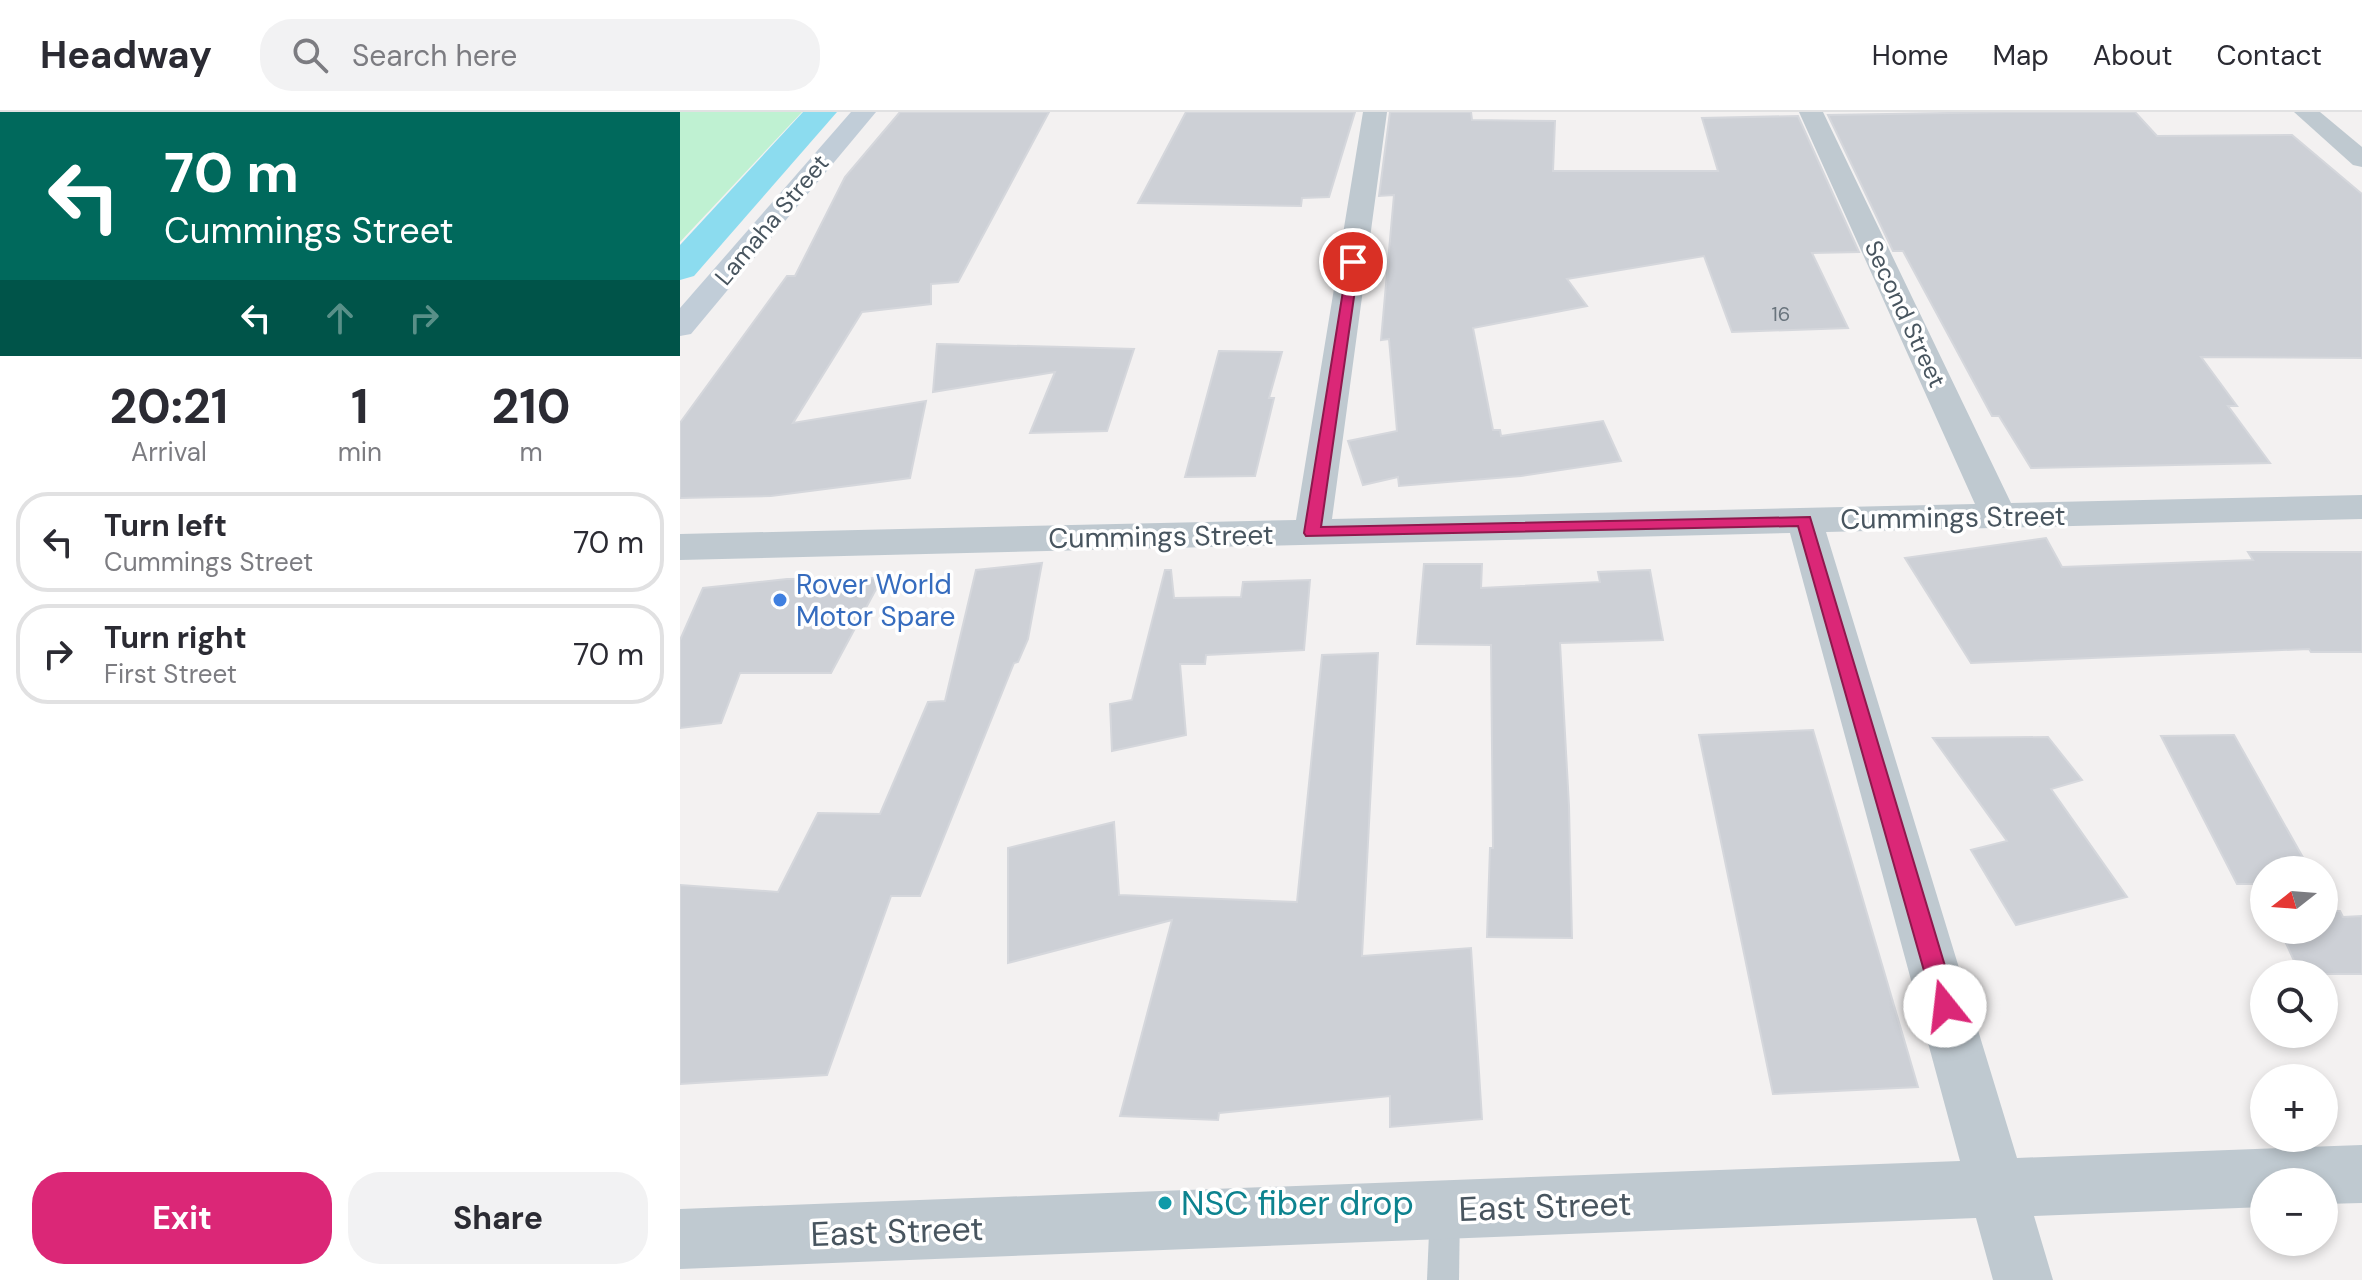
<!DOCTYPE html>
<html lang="en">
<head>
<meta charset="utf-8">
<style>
	body { margin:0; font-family:"DM Sans",sans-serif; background:#f2f2f3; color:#2b2b33; height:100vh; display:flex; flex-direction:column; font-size:30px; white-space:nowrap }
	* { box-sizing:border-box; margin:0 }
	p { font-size:26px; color:#7c7c81 }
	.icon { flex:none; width:44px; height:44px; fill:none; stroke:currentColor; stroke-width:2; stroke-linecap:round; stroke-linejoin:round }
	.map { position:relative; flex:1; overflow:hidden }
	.sheet { display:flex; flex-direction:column; background:#fff; width:680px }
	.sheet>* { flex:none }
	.banner { background:#00695c; color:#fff; overflow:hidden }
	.needle { width:52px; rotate:253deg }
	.fabs { position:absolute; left:1570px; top:744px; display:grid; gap:16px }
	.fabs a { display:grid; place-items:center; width:88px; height:88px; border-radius:50%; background:#fff; box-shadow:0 4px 12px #0003; font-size:40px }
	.pin { position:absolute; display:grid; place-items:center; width:68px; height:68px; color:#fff; margin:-34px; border:4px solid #fff; border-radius:50%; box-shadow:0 2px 8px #0007 }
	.me { position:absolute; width:88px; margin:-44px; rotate:344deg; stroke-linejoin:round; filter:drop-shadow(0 0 6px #0008) }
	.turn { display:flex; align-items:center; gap:28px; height:168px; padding:0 32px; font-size:36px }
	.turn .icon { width:104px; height:104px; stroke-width:2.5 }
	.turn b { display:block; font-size:56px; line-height:68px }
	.lanes { display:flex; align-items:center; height:76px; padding:0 32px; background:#0003; justify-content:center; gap:40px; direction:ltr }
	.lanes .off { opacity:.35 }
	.eta { display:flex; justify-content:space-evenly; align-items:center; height:136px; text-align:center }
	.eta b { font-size:48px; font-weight:700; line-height:56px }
	.primary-button { display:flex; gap:16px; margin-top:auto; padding:16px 32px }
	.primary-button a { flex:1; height:92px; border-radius:32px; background:#db2777; color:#fff; font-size:32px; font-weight:700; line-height:92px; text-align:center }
	.primary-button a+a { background:#f2f2f3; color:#2b2b33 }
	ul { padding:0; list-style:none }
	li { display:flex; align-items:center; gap:24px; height:100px; margin:0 16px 12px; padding:0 16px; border:4px solid #e1e1e2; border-radius:32px }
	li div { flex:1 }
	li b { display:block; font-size:30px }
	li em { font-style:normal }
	header { display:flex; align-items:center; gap:48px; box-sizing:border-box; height:112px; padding:0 40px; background:#fff; border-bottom:2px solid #e1e1e2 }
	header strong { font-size:38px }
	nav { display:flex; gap:44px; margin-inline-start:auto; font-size:28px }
	.search { width:560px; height:72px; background:#f2f2f3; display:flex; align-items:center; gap:20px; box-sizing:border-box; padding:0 28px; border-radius:32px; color:#7c7c81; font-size:30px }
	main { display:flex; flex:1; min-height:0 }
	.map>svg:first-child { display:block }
	.green { fill:#bff1d2 }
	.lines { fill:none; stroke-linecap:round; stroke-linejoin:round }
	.canal { fill:#8cdcef; fill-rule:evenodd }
	.building { fill:#cdd0d6; stroke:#d5d7dc; stroke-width:2 }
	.lane { fill:#bfc9d0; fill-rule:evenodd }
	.street { fill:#bfc9d0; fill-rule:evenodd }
	.secondary { fill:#c1cdd8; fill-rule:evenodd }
	.route { fill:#db2777; stroke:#8e194d; stroke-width:2 }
	.shop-dot { fill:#3f7fe0; stroke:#fff; stroke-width:3 }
	.culture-dot { fill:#0f9aa8; stroke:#fff; stroke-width:3 }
	.labels { text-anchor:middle; stroke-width:7; stroke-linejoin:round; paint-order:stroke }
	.far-number-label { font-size:20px; fill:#69747d }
	.far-street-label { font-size:24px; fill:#48555f; stroke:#fff }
	.street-label { font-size:28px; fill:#48555f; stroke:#fff }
	.shop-label { font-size:28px; fill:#366cbe; stroke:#fff; text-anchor:start }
	.near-culture-label { font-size:34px; fill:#0d838f; stroke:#fff; text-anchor:start }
	.near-street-label { font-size:34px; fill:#48555f; stroke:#fff }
</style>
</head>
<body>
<header>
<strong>Headway</strong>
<div class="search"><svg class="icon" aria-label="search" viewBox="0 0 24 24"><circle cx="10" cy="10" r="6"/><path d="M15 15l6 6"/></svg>Search here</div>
<nav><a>Home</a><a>Map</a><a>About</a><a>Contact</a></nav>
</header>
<main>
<section class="sheet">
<div class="banner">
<div class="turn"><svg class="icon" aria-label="left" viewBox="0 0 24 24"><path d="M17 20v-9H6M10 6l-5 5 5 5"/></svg><div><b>70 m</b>Cummings Street</div></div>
<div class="lanes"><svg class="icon" aria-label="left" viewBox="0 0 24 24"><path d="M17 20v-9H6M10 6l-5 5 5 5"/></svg><svg class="icon off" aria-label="ahead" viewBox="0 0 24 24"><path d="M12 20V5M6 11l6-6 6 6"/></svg><svg class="icon off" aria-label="right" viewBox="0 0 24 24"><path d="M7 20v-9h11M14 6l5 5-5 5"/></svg></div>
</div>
<div class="eta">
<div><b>20:21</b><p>Arrival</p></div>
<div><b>1</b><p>min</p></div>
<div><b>210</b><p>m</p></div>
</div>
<ul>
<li><svg class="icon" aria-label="left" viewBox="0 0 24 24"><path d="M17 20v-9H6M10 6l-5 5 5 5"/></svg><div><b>Turn left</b><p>Cummings Street</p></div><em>70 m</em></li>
<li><svg class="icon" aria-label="right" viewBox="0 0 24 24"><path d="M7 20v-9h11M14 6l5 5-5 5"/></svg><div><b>Turn right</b><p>First Street</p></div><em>70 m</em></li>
</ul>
<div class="primary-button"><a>Exit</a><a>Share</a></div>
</section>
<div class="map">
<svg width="1682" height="1168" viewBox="0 0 1682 1168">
	<rect width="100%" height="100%" fill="#f3f1f1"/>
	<polygon class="green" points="0,0 122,0 0,130"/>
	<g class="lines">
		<polygon class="canal" points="123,0 157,0 14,164 0,168 0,133"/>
	</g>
	<g class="building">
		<polygon points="220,0 369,0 278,170 251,172 251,192 182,200 113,311 246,289 230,366 91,384 0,386 0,311 107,164 115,164 165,65"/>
		<polygon points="506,0 675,0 649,85 622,86 621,94 458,91"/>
		<polygon points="710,0 791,0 792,8 875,9 873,59 1038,59 1022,6 1118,4 1179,140 1132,141 1168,216 1052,220 1024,144 887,167 907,194 793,216 813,318 820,318 821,324 923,309 941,349 841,364 719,374 718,365 683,373 668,329 717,319 709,227 701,228 714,83 699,84"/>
		<polygon points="1328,0 1455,0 1477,24 1612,23 1682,82 1682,246 1521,245 1557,294 1548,294 1590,351 1351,356 1319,304 1312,304 1223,139 1213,139 1148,3"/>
		<polygon points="257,232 385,235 454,237 427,319 350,321 375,260 253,280"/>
		<polygon points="539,239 602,240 589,286 594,286 575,364 505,365"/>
		<polygon points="1366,426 1382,455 1573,448 1568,440 1682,440 1682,540 1631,540 1629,537 1291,551 1225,446"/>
		<polygon points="362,451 348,527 338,550 334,551 240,784 211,784 147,963 0,972 0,773 98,780 138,701 200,702 248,590 265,589 296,458"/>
		<polygon points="744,452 802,452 801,476 920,470 918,460 970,458 983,528 880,531 889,694 892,826 807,825 810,736 813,736 811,533 737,532"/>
		<polygon points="485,458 491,458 494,486 561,485 563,470 630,468 624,538 526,543 525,552 500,552 506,623 432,639 430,592 452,588"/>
		<polygon points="202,466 151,561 60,561 41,611 0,616 0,528 23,476 107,467"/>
		<polygon points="698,541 682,844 791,836 802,1007 710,1015 710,984 539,1001 538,1008 440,1004 492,808 328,851 328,736 434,710 439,783 617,790 642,543"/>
		<polygon points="1133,618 1238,975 1093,982 1019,623"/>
		<polygon points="1554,623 1630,758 1584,758 1584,783 1579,772 1557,772 1481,624"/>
		<polygon points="1368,625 1402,668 1371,677 1447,785 1336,813 1291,738 1327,729 1253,626"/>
		<polygon points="1644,782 1653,799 1660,799 1663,805 1682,804 1682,862 1620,862 1600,818 1644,818"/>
	</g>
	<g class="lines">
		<polygon class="lane" points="765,1082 776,1086 780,1097 779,1168 747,1168 750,1097 754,1086"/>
		<g class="street">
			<polygon points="683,0 707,0 652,407 1295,392 1119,0 1143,0 1331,391 1682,383 1682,407 1146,420 1337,1046 1682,1033 1682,1091 1644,1092 1644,1070 1584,1070 1584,1095 1354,1104 1373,1168 1313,1168 1296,1106 0,1157 0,1097 1280,1049 1110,421 0,448 0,422 616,408"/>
			<polygon points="1614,0 1640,0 1682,35 1682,55 1673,53"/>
		</g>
		<polygon class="secondary" points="171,0 196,0 11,222 0,224 0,196"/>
	</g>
	<polygon class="route" points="668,148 679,150 641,415 1130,405 1277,894 1273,901 1265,905 1257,901 1254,894 1118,414 626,424 624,421"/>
	<circle class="shop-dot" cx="100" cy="488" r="8"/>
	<circle class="culture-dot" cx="485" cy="1091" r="8"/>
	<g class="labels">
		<g class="far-number-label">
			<text x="1101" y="209">16</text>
		</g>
		<g class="far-street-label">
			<text transform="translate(92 108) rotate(-50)" y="8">Lamaha Street</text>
			<text transform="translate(1225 202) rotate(65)" y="8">Second Street</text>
		</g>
		<g class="street-label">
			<text transform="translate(1273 405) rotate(-1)" y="10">Cummings Street</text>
			<text transform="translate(481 424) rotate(-1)" y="10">Cummings Street</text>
		</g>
		<g class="shop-label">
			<text x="116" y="482">Rover World<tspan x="116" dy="32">Motor Spare</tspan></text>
		</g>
		<g class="near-culture-label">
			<text x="501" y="1103">NSC fiber drop</text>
		</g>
		<g class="near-street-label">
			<text transform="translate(865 1094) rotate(-2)" y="12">East Street</text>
			<text transform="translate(217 1119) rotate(-2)" y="12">East Street</text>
		</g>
	</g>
</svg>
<div class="fabs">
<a><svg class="needle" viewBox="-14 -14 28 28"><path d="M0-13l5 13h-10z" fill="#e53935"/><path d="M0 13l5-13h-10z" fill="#7c7c81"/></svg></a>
<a><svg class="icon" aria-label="search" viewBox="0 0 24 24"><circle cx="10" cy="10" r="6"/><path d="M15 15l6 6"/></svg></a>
<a>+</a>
<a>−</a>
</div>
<div class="pin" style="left:673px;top:150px;background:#d93025"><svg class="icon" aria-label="arrive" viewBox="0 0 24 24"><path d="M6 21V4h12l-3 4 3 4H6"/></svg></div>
<svg class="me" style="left:1265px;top:894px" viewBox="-20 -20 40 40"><circle r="19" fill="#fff"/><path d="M0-13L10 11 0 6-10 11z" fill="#db2777"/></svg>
</div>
</main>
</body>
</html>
